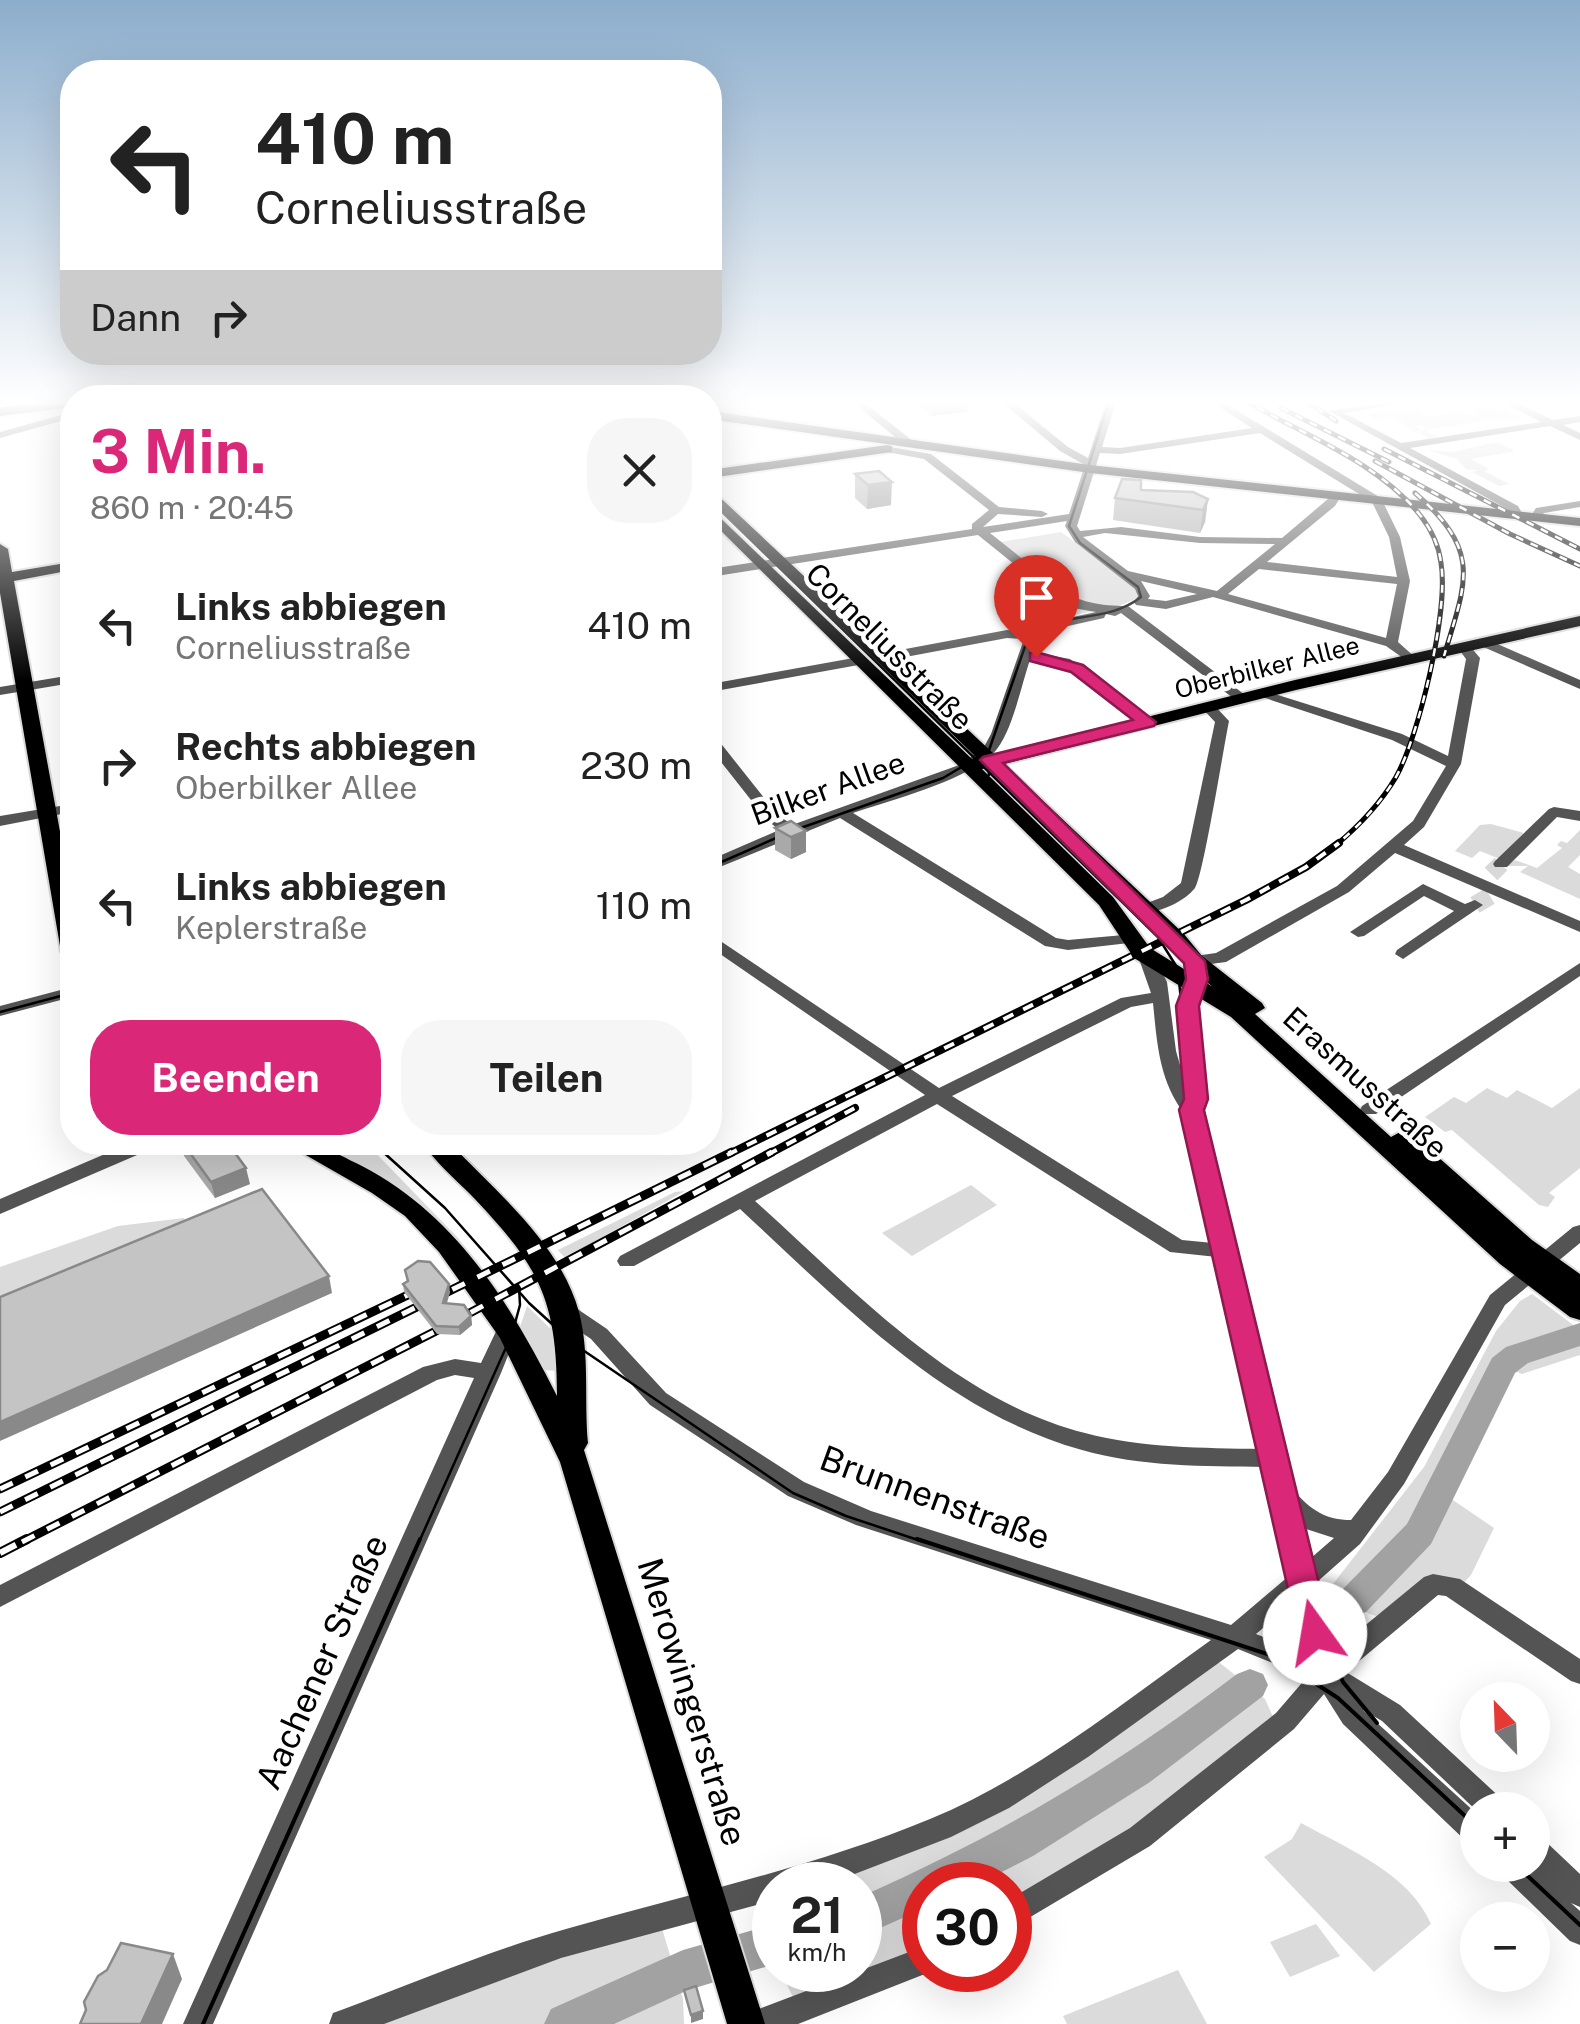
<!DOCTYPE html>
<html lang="de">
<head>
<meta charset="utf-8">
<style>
	body { margin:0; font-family:"Public Sans",sans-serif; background:#f6f6f6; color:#222; height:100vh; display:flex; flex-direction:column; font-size:38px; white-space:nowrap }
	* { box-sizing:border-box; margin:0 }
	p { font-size:32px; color:#767676 }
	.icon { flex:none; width:55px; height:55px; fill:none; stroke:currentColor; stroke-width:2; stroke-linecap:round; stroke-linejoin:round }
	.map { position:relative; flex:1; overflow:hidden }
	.drawer { position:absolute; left:60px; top:385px; width:662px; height:770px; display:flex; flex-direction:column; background:#fff; border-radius:40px; box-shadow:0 10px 40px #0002 }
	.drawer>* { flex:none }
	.guide { position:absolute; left:60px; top:60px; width:662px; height:305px; border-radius:40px; box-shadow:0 10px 40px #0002; background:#fff; color:#222; overflow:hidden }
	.needle { width:65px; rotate:337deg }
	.controls { position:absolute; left:1460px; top:1682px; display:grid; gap:20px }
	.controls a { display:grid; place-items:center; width:90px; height:90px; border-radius:50%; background:#fff; box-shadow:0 10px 40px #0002; font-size:50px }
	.speed { position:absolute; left:752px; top:1862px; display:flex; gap:20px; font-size:50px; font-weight:700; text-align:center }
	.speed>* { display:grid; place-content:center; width:130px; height:130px; border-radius:50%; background:#fff; box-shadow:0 10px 40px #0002; line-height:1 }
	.speed small { font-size:25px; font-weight:400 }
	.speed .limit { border:15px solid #d22; background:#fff; color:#111 }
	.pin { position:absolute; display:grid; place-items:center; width:85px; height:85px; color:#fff; margin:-102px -42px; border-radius:50% 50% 50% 0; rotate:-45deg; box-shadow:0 0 10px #0007 }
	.pin .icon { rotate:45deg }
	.me { position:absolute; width:110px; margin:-55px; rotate:347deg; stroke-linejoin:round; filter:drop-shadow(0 0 8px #0008) }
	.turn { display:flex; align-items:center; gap:35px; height:210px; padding:0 30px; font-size:45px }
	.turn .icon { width:130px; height:130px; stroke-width:2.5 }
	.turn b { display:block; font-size:70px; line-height:85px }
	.then { display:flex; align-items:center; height:95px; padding:0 30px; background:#0003; gap:20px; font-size:38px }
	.round { display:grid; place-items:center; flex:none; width:105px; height:105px; border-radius:40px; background:#f6f6f6 }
	.summary { display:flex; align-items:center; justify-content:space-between; height:170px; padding:0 30px }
	h1 { font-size:60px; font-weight:700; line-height:75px; color:#db2777 }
	.cta { display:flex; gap:20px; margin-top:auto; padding:20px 30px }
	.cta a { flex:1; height:115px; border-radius:40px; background:#db2777; color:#fff; font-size:40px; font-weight:700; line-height:115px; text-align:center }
	.cta a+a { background:#f6f6f6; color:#222 }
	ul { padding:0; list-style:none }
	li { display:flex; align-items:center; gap:30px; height:140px; padding:0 30px }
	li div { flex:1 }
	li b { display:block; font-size:38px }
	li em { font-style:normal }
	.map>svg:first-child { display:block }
	.green { fill:#dbdbdb }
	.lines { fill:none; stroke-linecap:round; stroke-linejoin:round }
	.river { fill:#a2a2a2; fill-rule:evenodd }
	.minor-tunnel { stroke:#d9d9d9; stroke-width:18; stroke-dasharray:18 9; stroke-linecap:butt }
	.major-casing { stroke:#dbdbdb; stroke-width:4 }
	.highway-casing { stroke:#dbdbdb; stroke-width:3 }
	.minor { fill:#545454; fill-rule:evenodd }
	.major { fill:#000; fill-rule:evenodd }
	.highway { fill:#000; fill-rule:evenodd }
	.tram-far1 { stroke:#000; stroke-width:2.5 }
	.tram { stroke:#000; stroke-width:4 }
	.rail-far3-casing { stroke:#000; stroke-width:5 }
	.rail-far2-casing { stroke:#000; stroke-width:8 }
	.rail-far1-casing { stroke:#000; stroke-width:9 }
	.rail-casing { stroke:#000; stroke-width:10 }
	.rail-far3 { stroke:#fff; stroke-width:2.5; stroke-dasharray:8; stroke-linecap:butt }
	.rail-far2 { stroke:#fff; stroke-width:4; stroke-dasharray:11; stroke-linecap:butt }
	.rail-far1 { stroke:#fff; stroke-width:5; stroke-dasharray:14; stroke-linecap:butt }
	.rail { stroke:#fff; stroke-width:6; stroke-dasharray:18; stroke-linecap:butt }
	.wall { fill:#a9a9a9 }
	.shaded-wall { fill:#898989 }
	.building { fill:#c4c4c4; stroke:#898989; stroke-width:2.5 }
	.route { fill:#db2777; stroke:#8e194d; stroke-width:2.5 }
	.labels { text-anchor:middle; stroke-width:9; stroke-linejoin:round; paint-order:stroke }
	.far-street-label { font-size:25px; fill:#000; stroke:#fff }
	.street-label { font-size:30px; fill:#000; stroke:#fff }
	.near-street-label { font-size:35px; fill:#000; stroke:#fff }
</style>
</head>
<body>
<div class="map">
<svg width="1580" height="2024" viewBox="0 0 1580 2024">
	<rect width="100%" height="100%" fill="#fff"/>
	<g class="green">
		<polygon points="1468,407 1497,408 1522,419 1488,420 1425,430 1437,437 1428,438 1418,432 1426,428 1423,425 1415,426 1420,430 1415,432 1392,416 1376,420 1367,414 1417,410 1429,417 1456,411 1475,416"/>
		<polygon points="1497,442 1515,451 1471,459 1489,469 1484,471 1509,484 1499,486 1472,472 1477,470 1466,469 1457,459 1428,450 1452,452"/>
		<polygon points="1061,532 1132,584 1138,594 1136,599 1116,607 1043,621 1053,584 1000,542"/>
		<polygon points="1491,824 1524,833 1500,859 1480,851 1472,858 1455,851 1480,825"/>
		<polygon points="1580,830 1580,855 1568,867 1580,874 1580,899 1520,872 1528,866 1506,866 1515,860 1537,868 1562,848 1557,845 1561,841 1567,843"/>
		<polygon points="1487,1088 1507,1098 1517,1090 1552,1108 1580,1088 1580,1168 1549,1193 1555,1197 1548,1207 1539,1205 1452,1130 1445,1132 1425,1117 1454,1097 1466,1103"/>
		<polygon points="310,1143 366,1143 459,1239 460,1246 417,1201"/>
		<polygon points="971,1185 997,1205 912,1256 882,1233"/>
		<polygon points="685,1191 565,1258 558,1250 675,1192"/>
		<polygon points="184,1218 191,1231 0,1310 0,1267 118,1226"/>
		<path d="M1532,1294L1580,1330V1355L1522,1374L1512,1370L1447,1496L1494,1528L1471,1575L1461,1586L1376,1616C1357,1611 1345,1596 1333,1584L1424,1467L1496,1331L1520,1301Z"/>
		<polygon points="527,1306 560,1338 561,1371 540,1370 519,1330"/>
		<polygon points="1215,1659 1265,1699 1275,1721 1167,1806 1010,1904 1010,1885 925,1885 925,1947 796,2003 781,1973 774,1970 760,1931 755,1898 775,1891 775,1970 860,1970 860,1885 795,1885 943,1831"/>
		<path d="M1301,1823C1348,1849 1409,1873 1431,1924L1374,1972L1264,1857L1292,1839Z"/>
		<polygon points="1316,1924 1340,1956 1290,1977 1270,1942"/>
		<polygon points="661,1925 683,1999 684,2024 353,2024"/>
		<polygon points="1178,1970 1207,2024 1067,2024 1063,2016"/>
	</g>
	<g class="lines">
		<g class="river">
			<polygon points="1580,1323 1580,1346 1528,1363 1515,1373 1431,1544 1366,1612 1353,1617 1340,1612 1335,1602 1340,1592 1407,1524 1492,1358 1506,1347"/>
			<path d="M1250,1669L1263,1674L1268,1685L1263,1696L1150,1782L1033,1856L976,1885H925V1908L860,1937V1897C1004,1833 1112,1769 1237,1674Z"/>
			<polygon points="775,1924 775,1964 688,1990 614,2024 544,2024 551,2009 683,1950"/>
		</g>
		<g class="minor-tunnel">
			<polyline points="1491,874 1501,864"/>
			<polyline points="1475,905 1490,896"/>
		</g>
		<defs>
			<g id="major">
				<polygon points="72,399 72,407 0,416 0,408"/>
				<polygon points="710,411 1090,465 1580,518 1580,526 1090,473 710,419"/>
				<polygon points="887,445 892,446 892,452 710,478 710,470"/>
				<path d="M710,488L995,755L1295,680L1580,616V626L1296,690L1004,764L1184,934L1202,956L1262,1003L1265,1008L1255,1014L1391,1137L1402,1131L1411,1133L1532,1240L1580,1274V1320L1570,1317L1500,1264L1231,1017L1134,958L1099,905L710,520V508L973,760L978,759L710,500ZM987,768L1168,944L1186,966L1213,987L1150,948L1113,897L982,769Z"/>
				<polygon points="0,544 8,549 12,572 72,562 72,570 14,581 72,897 72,958 61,952 0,593"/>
				<path d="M283,1142C320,1142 329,1150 362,1166C456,1215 510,1303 557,1396C557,1297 538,1265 470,1194C454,1178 435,1162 422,1142H449C496,1192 560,1243 579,1312C590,1354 584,1400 588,1443L584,1450L765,2024H727L560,1462L500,1338L439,1252L405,1216L372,1193Z"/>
			</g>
			<polygon id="highway" points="0,573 13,574 16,578 0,585"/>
		</defs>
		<use href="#major" class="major-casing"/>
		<use href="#highway" class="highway-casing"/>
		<g class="minor">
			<polygon points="849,399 860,399 914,442 914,446 906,446"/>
			<path d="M998,399H1009L1068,447L1088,458L1107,399H1117L1102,447L1120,448L1252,428L1207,399H1218L1381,498L1400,537L1410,581L1398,642L1417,659L1410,663L1386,646L1213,597L1166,609L1136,605L1134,602L1138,596L1135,589L1075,542L1065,526L1067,521L990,533L1049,580L1053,588C1081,602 1099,606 1128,606L1249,698L1242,702L1237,701L1121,613L1115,616L1106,614L1104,618L1041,632L1032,652L1070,659L1152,719V725H1142L1061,665L1030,660C1021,686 1013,728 997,749C976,778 888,801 853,813L1056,938L1068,940L1135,934L1137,938L1129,943L1068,950L1045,946L840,818L710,871V860L779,830L766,819L710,748V735L715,736L776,813L792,825L962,764L984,747L991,734L1024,639L1007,638L884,661L877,657L884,653L1007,630L1027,632L1031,628L1041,590L1039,584L978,535L710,577V569L972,529V524L989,510L924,459L881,451V447L885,446L931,454L999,507L1042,511L1048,514L1042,517L998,514L983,527L1069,514L1085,465L1060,451ZM1260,433L1372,502L1389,537L1397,577L1267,562L1335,506L1341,496L1335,493L1282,538L1200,537L1121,527L1080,531L1077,526L1100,453L1120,454ZM1105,533L1200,543L1275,544L1217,591L1128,571L1083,537ZM1259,569L1397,584L1386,638L1228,594ZM1141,581L1197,594L1166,601L1148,599L1150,596ZM1051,597L1073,608L1096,612L1045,623Z"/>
			<polygon points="1402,399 1427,399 1344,413 1401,443 1541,422 1497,399 1509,399 1553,420 1580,416 1580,422 1563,425 1580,433 1580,440 1550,426 1410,448 1518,506 1523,515 1517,518 1513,517 1509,510 1329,411"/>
			<polygon points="72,412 72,418 0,438 0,432"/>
			<polygon points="1580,501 1580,507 1544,513 1536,520 1530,517 1536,508"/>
			<polygon points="1486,639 1580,680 1580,689 1481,646 1481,640"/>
			<path d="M1464,644L1469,645L1480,658L1461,764L1424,827L1404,845L1580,921V932L1395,853L1349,892L1226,962L1203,965L1206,979L1196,1006L1205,1099L1201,1111L1295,1492C1311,1510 1326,1520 1351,1520L1388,1472L1490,1295L1573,1227L1580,1225V1243L1505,1305L1404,1484L1360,1544L1317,1582L1334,1651L1424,1577L1433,1574L1460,1579L1580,1659V1684L1571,1681L1446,1596L1438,1595L1346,1672L1400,1705L1504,1801L1508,1810H1478V1812L1382,1721L1363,1710L1478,1815V1847L1468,1843L1343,1724L1324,1694L1294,1729L1150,1846L1010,1929V1899L1130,1828L1276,1713L1307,1677L1238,1649L1088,1757L1009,1808L951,1837L852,1875L821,1885H775V1900L561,1958L384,2024H329L333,2013L344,2009C417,1982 491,1950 566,1929C687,1894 812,1868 930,1819C1032,1777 1121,1704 1211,1640L856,1525L788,1496L650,1405L591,1339L557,1316L554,1311L557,1306L565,1303L573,1306L607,1329L666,1393L804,1482L871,1511L1231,1625L1290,1575L1265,1467C1205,1466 1141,1467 1082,1450C943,1411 843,1304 740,1209L634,1266H620L617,1261L620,1256L925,1095L710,947V934L939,1088L1121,998L1151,993L1138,956L1140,952H1152L1167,982L1176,1051L1186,1086L1178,1006L1188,979L1186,961L1188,957L1216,953L1337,886L1413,821L1446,766L1392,740L1253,694L1255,691H1265L1402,734L1448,756L1466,659L1458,648ZM1153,1003C1157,1043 1159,1079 1183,1112L1213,1243L1182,1240L952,1096L1131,1007ZM937,1104L1170,1252L1217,1257L1261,1449C1203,1448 1142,1448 1085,1433C954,1400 853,1289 755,1201ZM1303,1528L1334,1538L1311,1558ZM1296,1600L1309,1655L1256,1634Z"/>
			<polygon points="859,657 866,661 864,664 710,692 710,684"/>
			<polygon points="72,675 72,683 0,695 0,687"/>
			<path d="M1208,703L1213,704L1229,721C1224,745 1203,877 1195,888C1184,902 1156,915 1139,912L1137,909L1139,906L1163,897L1181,883L1215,722L1201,707Z"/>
			<polygon points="72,804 72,812 0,826 0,816"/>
			<polygon points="1554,807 1580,811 1580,821 1557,817 1507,867 1495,867 1493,864 1495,861 1549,809"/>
			<polygon points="1423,884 1465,904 1475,900 1483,905 1403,959 1395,954 1397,950 1454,911 1424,896 1364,936 1358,937 1350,932"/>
			<polygon points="1580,963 1580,976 1376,1114 1362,1114 1360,1110 1362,1106"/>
			<polygon points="72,987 72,997 0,1016 0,1006"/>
			<polygon points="133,1142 160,1142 158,1146 0,1214 0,1199"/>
			<polygon points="508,1320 516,1323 519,1328 501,1373 213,2024 183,2024 474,1378 455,1375 437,1380 0,1607 0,1585 423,1367 455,1359 481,1363 500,1323"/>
			<polygon points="1532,1834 1542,1838 1580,1874 1580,1907 1571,1903 1580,1911 1580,1945 1570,1941 1501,1874 1497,1865 1531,1865 1541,1874 1531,1865"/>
			<polygon points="925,1946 925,1970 935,1970 798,2024 744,2024 748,2013"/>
		</g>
		<use href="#major" class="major"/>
		<use href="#highway" class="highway"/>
		<g class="tram-far1">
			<polyline points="0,409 72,400"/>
			<polyline points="710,418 1088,469 1580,523"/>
			<polyline points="710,500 1158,937 1178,969 1188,1079 1298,1542"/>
			<path d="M989,775L987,756L1030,632C1065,612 1108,623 1141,597L1138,587L1080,543L1069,526L1110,399"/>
			<polyline points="710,867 792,831 943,778 987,752"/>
			<polyline points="0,1012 72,993"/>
			<polyline points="372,1142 445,1208 529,1303 574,1344 793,1493 846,1516 924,1542"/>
			<polyline points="419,1542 512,1334 520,1305 519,1287"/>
		</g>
		<g class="tram">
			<polyline points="917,1539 1273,1656 1338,1698 1478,1828"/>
			<polyline points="1297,1539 1318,1626 1343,1682 1377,1723"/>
			<polyline points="1516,1865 1580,1925"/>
			<polyline points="203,2024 420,1539"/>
		</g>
		<defs>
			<g id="rail-far3">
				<path d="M1243,399C1302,435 1376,460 1420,515C1431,529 1439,546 1441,563C1449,610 1419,736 1396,777C1380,804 1360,825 1336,845"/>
				<polyline points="1303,399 1336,421"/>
				<polyline points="1281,408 1389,462"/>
				<polyline points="1384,449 1580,549"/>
				<polyline points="1375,461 1510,534 1580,566"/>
				<path d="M1415,493C1483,552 1466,581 1444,656"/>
			</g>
			<g id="rail-far2">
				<polyline points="727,1155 1246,900 1306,867 1339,843"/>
				<polyline points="767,1155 855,1108"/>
			</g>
			<g id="rail-far1">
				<polyline points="0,1489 433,1283"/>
				<polyline points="0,1512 732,1152"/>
				<polyline points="22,1542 434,1332 772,1152"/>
			</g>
			<polyline id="rail" points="0,1553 27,1539"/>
		</defs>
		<use href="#rail-far3" class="rail-far3-casing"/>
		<use href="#rail-far2" class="rail-far2-casing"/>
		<use href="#rail-far1" class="rail-far1-casing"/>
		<use href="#rail" class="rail-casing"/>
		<use href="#rail-far3" class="rail-far3"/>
		<use href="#rail-far2" class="rail-far2"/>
		<use href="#rail-far1" class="rail-far1"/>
		<use href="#rail" class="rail"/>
	</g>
	<g class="wall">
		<polygon points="913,399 968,399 967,412 932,416"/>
		<polygon points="855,474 891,505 867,509 855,498"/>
		<polygon points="1141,490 1208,499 1205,522 1200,533 1113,520 1115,498"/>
		<polygon points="775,828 806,831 806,852 791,859 775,850"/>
		<polygon points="181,1142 227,1142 250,1184 215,1198 184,1156"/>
		<polygon points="405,1270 450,1292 447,1303 471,1316 472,1325 460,1335 437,1334 404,1292 403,1284 407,1281"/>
	</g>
	<g class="shaded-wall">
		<polygon points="942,399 968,399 967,412 932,416 933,400"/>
		<polygon points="892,482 891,505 867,509 868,485"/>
		<polygon points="1208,499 1205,522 1200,533 1203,510"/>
		<polygon points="806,831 806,852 791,859 791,837"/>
		<polygon points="246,1168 250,1184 215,1198 211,1182"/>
		<polygon points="329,1276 332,1293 0,1441 0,1422"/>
		<polygon points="449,1284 450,1292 444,1311 443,1303"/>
		<polygon points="471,1316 472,1325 460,1335 459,1327"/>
		<polygon points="173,1954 182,1979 162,2024 141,2024"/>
		<polygon points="703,2011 703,2019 691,2023 691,2015"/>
	</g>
	<g class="building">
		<polygon points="879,471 892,482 868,485 855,474"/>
		<polygon points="1122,479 1141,480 1141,490 1193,492 1208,499 1203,510 1115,498"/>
		<polygon points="791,821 806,831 791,837 775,828"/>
		<polygon points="182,1142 227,1142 246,1168 211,1182"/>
		<polygon points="262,1189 329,1276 0,1422 0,1297"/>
		<polygon points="418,1261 430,1262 449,1284 443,1303 464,1305 471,1316 459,1327 436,1326 403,1284 408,1281 405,1270"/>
		<polygon points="121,1943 173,1954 141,2024 80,2024 86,2010 84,2002 98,1976 107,1970"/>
		<polygon points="696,1986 703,2011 691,2015 684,1990"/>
	</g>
	<linearGradient id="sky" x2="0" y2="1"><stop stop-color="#8cadcc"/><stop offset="0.59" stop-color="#fff"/><stop offset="1" stop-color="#fff" stop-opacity="0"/></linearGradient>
	<rect width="1580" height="682" fill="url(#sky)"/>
	<polygon class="route" points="1036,652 1083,665 1156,722 1154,726 1003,763 1205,961 1208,979 1199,1006 1208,1099 1204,1110 1331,1633 1326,1643 1315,1647 1303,1643 1298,1633 1179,1110 1184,1099 1176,1006 1186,979 1184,963 980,760 983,757 1133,720 1071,672 1030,661 1030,653"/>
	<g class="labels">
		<g class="far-street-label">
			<text transform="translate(1267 667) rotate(-14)" y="9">Oberbilker Allee</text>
		</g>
		<g class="street-label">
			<text transform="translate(889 647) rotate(45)" y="10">Corneliusstraße</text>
			<text transform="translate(828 789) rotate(-20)" y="10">Bilker Allee</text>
			<text transform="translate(1365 1083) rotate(42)" y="10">Erasmusstraße</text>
		</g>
		<g class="near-street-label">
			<text transform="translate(935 1498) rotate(20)" y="12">Brunnenstraße</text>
			<text transform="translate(322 1662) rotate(-66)" y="12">Aachener Straße</text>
			<text transform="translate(692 1702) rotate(73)" y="12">Merowingerstraße</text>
		</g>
	</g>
</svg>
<div class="controls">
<a><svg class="needle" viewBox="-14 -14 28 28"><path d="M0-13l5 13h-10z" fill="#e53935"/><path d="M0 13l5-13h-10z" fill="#767676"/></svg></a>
<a>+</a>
<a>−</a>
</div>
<div class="speed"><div>21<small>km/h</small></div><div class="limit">30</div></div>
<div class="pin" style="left:1036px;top:657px;background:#d93025"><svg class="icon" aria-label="arrive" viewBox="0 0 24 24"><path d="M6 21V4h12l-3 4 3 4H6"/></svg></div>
<svg class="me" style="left:1315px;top:1633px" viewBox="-20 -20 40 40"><circle r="19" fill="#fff"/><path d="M0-13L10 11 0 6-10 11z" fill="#db2777"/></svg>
<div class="guide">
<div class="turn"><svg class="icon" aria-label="left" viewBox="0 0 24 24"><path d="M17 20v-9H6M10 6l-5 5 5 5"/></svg><div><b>410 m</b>Corneliusstraße</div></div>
<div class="then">Dann<svg class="icon" aria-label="right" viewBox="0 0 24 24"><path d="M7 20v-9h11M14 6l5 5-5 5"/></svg></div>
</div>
<section class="drawer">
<div class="summary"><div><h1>3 Min.</h1><p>860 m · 20:45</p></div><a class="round"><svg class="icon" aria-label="close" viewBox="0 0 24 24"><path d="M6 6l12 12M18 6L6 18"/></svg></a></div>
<ul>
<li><svg class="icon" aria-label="left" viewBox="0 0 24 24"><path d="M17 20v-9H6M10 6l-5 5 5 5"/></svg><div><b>Links abbiegen</b><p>Corneliusstraße</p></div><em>410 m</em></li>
<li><svg class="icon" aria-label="right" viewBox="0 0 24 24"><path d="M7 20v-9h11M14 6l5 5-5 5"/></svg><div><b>Rechts abbiegen</b><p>Oberbilker Allee</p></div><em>230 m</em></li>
<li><svg class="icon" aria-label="left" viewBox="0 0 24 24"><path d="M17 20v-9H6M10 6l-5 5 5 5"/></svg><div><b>Links abbiegen</b><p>Keplerstraße</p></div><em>110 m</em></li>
</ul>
<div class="cta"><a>Beenden</a><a>Teilen</a></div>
</section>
</div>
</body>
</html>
